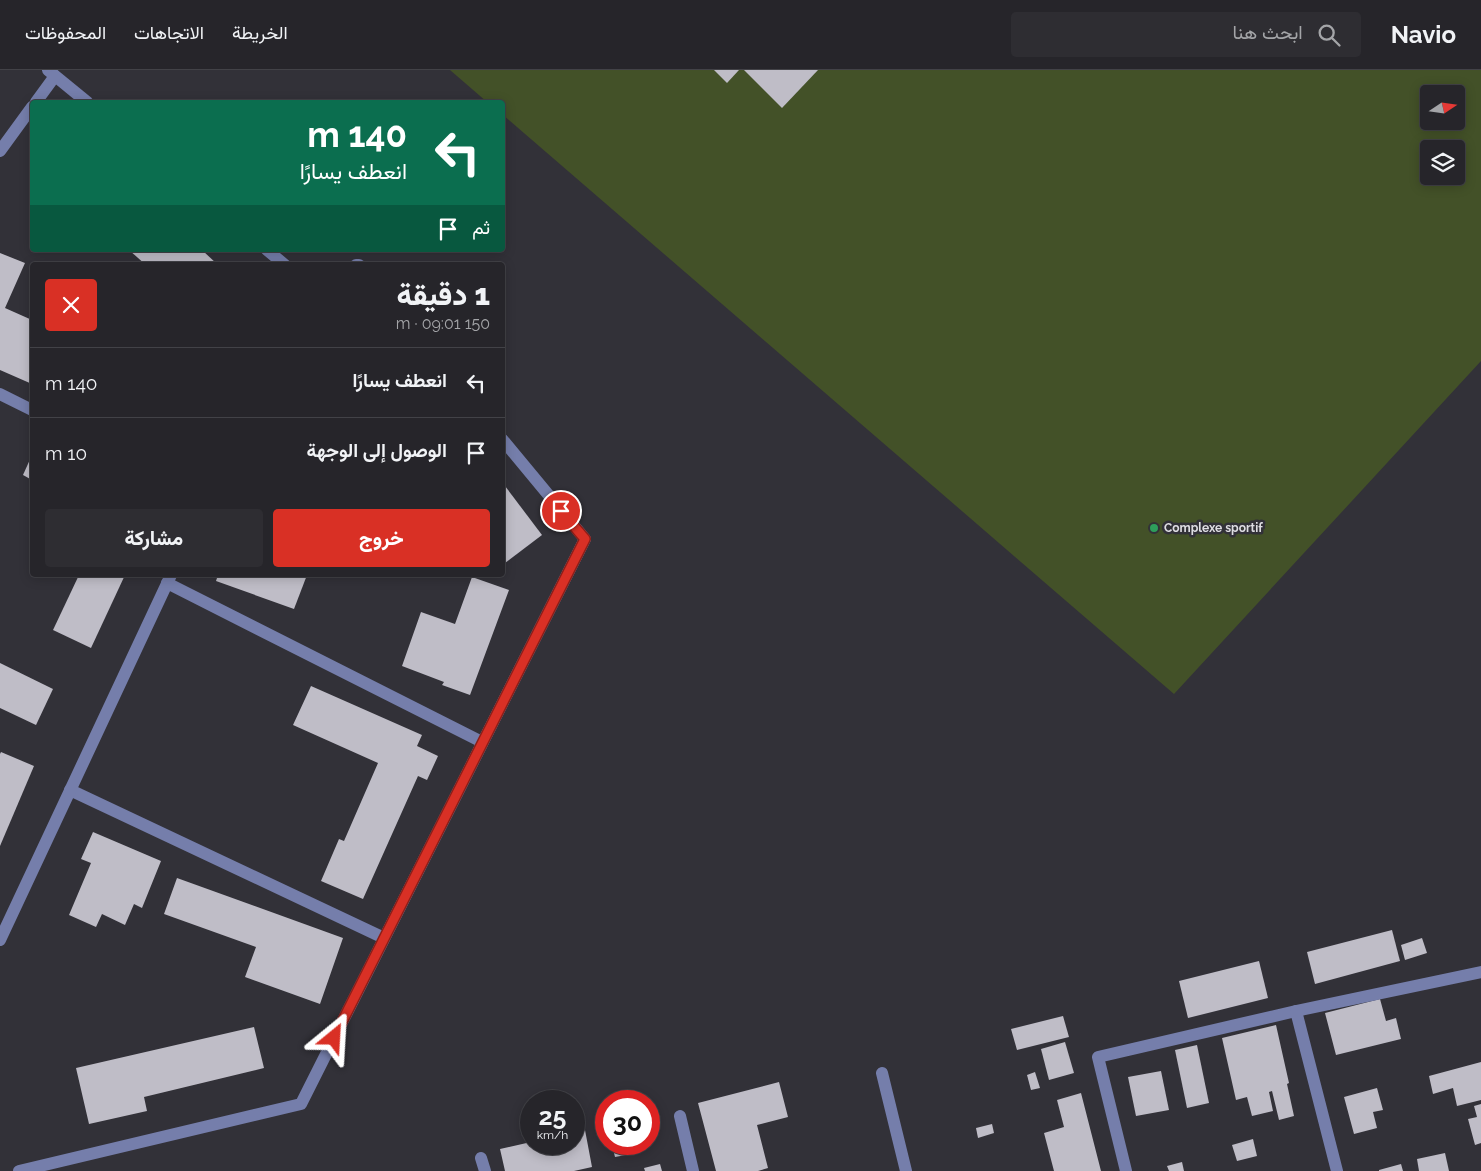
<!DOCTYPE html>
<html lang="ar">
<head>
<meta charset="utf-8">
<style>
	body { margin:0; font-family:Raleway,Vazirmatn,sans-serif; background:#2e2d32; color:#f1f3f6; direction:rtl; height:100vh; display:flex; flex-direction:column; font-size:19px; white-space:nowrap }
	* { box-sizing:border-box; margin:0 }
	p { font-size:16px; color:#a4a5a8 }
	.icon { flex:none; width:28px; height:28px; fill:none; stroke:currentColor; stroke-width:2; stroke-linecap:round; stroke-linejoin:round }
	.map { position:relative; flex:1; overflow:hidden; direction:ltr }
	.drawer { position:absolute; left:30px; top:192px; width:475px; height:315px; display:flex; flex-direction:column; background:#26252a; border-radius:5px; box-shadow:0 2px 12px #0003,0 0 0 1px #424247; direction:rtl }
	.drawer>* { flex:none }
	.guide { position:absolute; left:30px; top:30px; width:475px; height:152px; border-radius:5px; box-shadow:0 2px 12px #0003,0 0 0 1px #424247; direction:rtl; background:#0b6e4f; color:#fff; overflow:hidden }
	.needle { width:32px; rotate:77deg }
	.tools { position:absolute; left:1420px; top:15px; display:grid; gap:10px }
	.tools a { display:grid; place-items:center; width:45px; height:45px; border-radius:5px; background:#26252a; box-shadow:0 2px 12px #0003,0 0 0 1px #424247; font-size:25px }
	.speed { position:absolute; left:520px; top:1020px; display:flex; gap:10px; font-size:25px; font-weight:700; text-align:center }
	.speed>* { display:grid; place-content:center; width:65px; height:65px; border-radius:50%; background:#26252a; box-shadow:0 2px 12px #0003,0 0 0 1px #424247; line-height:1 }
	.speed small { font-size:12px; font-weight:400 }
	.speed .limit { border:8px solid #d22; background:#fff; color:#111 }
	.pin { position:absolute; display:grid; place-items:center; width:42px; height:42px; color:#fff; margin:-21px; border:2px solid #fff; border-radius:50%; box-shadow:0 1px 5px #0007 }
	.me { position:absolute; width:55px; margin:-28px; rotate:27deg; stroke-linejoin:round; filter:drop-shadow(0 0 4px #0008) }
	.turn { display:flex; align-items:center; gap:18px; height:105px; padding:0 15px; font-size:22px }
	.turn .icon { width:65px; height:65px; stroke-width:2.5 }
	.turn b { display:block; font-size:35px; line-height:42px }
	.then { display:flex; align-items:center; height:48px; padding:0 15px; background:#0003; gap:10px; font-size:19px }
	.round { display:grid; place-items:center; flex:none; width:52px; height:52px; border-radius:5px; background:#2e2d32 }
	.overview { display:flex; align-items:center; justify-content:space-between; height:85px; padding:0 15px }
	h1 { font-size:30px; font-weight:800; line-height:38px }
	.primary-button { display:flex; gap:10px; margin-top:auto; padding:10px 15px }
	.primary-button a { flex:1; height:58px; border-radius:5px; background:#d93025; color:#fff; font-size:20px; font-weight:800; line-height:58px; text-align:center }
	.primary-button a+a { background:#2e2d32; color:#f1f3f6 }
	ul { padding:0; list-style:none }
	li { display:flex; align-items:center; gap:15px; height:70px; padding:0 15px; border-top:1px solid #424247 }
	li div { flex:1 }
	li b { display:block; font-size:19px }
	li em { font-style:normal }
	header { display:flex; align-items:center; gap:30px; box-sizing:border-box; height:70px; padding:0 25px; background:#26252a; border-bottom:1px solid #424247 }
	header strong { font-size:24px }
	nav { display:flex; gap:28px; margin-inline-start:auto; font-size:18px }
	.search { width:350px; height:45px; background:#2e2d32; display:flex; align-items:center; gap:12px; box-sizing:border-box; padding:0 18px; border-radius:5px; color:#a4a5a8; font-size:19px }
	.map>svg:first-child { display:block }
	.green { fill:#435128; fill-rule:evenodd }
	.building { fill:#bfbdc7 }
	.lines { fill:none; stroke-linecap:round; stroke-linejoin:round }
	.minor { stroke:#757eab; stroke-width:12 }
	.route-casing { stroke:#8d1f18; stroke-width:12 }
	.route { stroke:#d93025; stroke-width:9 }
	.leisure-dot { fill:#2e9e5b; stroke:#323138; stroke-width:2 }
	.labels { text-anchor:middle; stroke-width:5; stroke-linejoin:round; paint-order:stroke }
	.poi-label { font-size:12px; font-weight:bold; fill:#dedde2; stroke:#323138; text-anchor:start }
</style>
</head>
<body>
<header>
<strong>Navio</strong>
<div class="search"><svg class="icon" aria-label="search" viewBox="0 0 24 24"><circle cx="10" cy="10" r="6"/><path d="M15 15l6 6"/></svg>ابحث هنا</div>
<nav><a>الخريطة</a><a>الاتجاهات</a><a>المحفوظات</a></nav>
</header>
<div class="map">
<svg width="1481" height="1101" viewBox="0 0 1481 1101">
	<rect width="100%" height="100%" fill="#323138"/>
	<path class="green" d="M450,0H1481V291L1174,624L503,45L502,32H487ZM1429,24H1456V51H1429ZM1429,79H1456V106H1429Z"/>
	<g class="building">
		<polygon points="714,0 739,0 727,13"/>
		<polygon points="744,0 818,0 782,38"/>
		<polygon points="129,180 202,180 218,195 146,195"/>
		<polygon points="0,183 25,193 5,238 32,250 32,314 0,300"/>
		<polygon points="32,385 32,410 23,405"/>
		<polygon points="502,412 542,465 505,493 502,489"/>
		<polygon points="79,505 125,505 91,578 53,560"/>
		<polygon points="218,505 307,505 294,539 216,511"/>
		<polygon points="472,507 509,520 470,625 442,615 444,612 402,596 421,542 455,554"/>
		<polygon points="0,593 53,619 36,655 0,638"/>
		<polygon points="311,616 422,665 417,676 438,686 427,710 418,706 363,829 321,811 339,769 344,771 378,693 293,655"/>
		<polygon points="1,682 34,696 0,776 0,684"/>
		<polygon points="93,762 161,791 142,838 134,834 125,855 102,844 96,857 69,845 91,793 81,789"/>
		<polygon points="177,808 343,868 320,934 245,907 256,877 164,844"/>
		<polygon points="1392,860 1400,891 1315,914 1307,882"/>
		<polygon points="1422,868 1427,883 1405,890 1401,875"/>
		<polygon points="1259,891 1268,928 1188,948 1179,911"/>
		<polygon points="1380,929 1386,951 1396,948 1401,969 1336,985 1325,943"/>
		<polygon points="1063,946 1069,967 1017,980 1011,959"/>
		<polygon points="1276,955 1289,1013 1287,1014 1294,1046 1279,1050 1272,1021 1269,1022 1273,1041 1252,1046 1247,1027 1236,1030 1222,968"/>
		<polygon points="254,957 264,998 144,1027 147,1041 89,1054 76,998"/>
		<polygon points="1065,972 1074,1003 1049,1010 1041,979"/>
		<polygon points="1197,975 1209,1033 1187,1038 1175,980"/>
		<polygon points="1481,992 1481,1030 1457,1036 1453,1018 1433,1024 1429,1006"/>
		<polygon points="1161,1001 1169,1040 1136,1046 1128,1007"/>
		<polygon points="1035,1002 1040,1018 1031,1020 1027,1005"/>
		<polygon points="779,1012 788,1047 757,1055 768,1098 758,1101 716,1101 698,1033"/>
		<polygon points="1377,1018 1383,1040 1373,1042 1377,1058 1354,1064 1344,1027"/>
		<polygon points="1081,1023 1101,1101 1054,1101 1044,1063 1064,1057 1057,1030"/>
		<polygon points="1481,1034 1481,1073 1475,1075 1468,1049 1477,1047 1474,1036"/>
		<polygon points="992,1054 994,1063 978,1068 976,1058"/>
		<polygon points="585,1060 592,1097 574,1101 505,1101 500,1079 531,1072 531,1074 574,1074 574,1063"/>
		<polygon points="1253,1069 1257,1086 1237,1091 1232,1075"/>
		<polygon points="635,1074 637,1083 615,1087 612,1075"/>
		<polygon points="1445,1083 1449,1101 1419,1101 1417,1089"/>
		<polygon points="1182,1092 1184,1101 1169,1101 1167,1096"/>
		<polygon points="660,1094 662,1101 645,1101 644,1098"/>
		<polygon points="1401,1094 1403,1101 1379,1101 1379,1100"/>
	</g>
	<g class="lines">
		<g class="minor">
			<polyline points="48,0 87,32"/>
			<polyline points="36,32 55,6"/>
			<polyline points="0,81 32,37"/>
			<polyline points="267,180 285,195"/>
			<polyline points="356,195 359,195"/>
			<polyline points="0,324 32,340"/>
			<polyline points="167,513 482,672"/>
			<polyline points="70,720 384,868"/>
			<polyline points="0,870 171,505"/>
			<polyline points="882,1003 906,1101"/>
			<polyline points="680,1046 693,1101"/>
			<polyline points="481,1088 485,1101"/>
			<polyline points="19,1101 301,1034 585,469 502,369"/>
			<polyline points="1126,1101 1098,987 1296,941"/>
			<polyline points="1337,1101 1296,941 1481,902"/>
		</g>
	</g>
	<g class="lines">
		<defs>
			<polyline id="route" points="334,968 585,469 561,441"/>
		</defs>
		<use href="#route" class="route-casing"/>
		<use href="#route" class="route"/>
	</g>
	<circle class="leisure-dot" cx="1154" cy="458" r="5"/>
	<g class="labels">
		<g class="poi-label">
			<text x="1164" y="462">Complexe sportif</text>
		</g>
	</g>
</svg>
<div class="tools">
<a><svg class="needle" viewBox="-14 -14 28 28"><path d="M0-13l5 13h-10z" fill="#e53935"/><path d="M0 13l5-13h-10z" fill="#a4a5a8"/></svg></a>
<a><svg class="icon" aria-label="layers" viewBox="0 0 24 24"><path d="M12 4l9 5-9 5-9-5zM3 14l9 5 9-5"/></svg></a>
</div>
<div class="speed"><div>25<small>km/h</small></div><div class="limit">30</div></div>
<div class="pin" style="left:561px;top:441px;background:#d93025"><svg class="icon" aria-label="arrive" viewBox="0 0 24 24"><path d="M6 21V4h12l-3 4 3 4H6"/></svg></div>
<svg class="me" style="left:334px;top:968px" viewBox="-20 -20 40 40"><path d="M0-17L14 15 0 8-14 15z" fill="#d93025" stroke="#fff" stroke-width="4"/></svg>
<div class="guide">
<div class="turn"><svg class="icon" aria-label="left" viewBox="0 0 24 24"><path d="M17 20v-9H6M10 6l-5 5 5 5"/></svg><div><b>140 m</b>انعطف يسارًا</div></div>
<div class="then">ثم<svg class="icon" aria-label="arrive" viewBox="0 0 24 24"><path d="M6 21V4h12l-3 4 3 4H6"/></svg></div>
</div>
<section class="drawer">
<div class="overview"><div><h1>1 دقيقة</h1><p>150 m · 09:01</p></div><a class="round" style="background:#d93025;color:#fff"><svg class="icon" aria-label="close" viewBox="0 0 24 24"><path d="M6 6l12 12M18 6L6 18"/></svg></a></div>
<ul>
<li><svg class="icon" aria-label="left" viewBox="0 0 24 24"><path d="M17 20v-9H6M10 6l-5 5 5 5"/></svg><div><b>انعطف يسارًا</b></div><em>140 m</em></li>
<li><svg class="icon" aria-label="arrive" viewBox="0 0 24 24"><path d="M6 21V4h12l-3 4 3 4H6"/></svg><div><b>الوصول إلى الوجهة</b></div><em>10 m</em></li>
</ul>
<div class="primary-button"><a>خروج</a><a>مشاركة</a></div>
</section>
</div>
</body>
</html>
